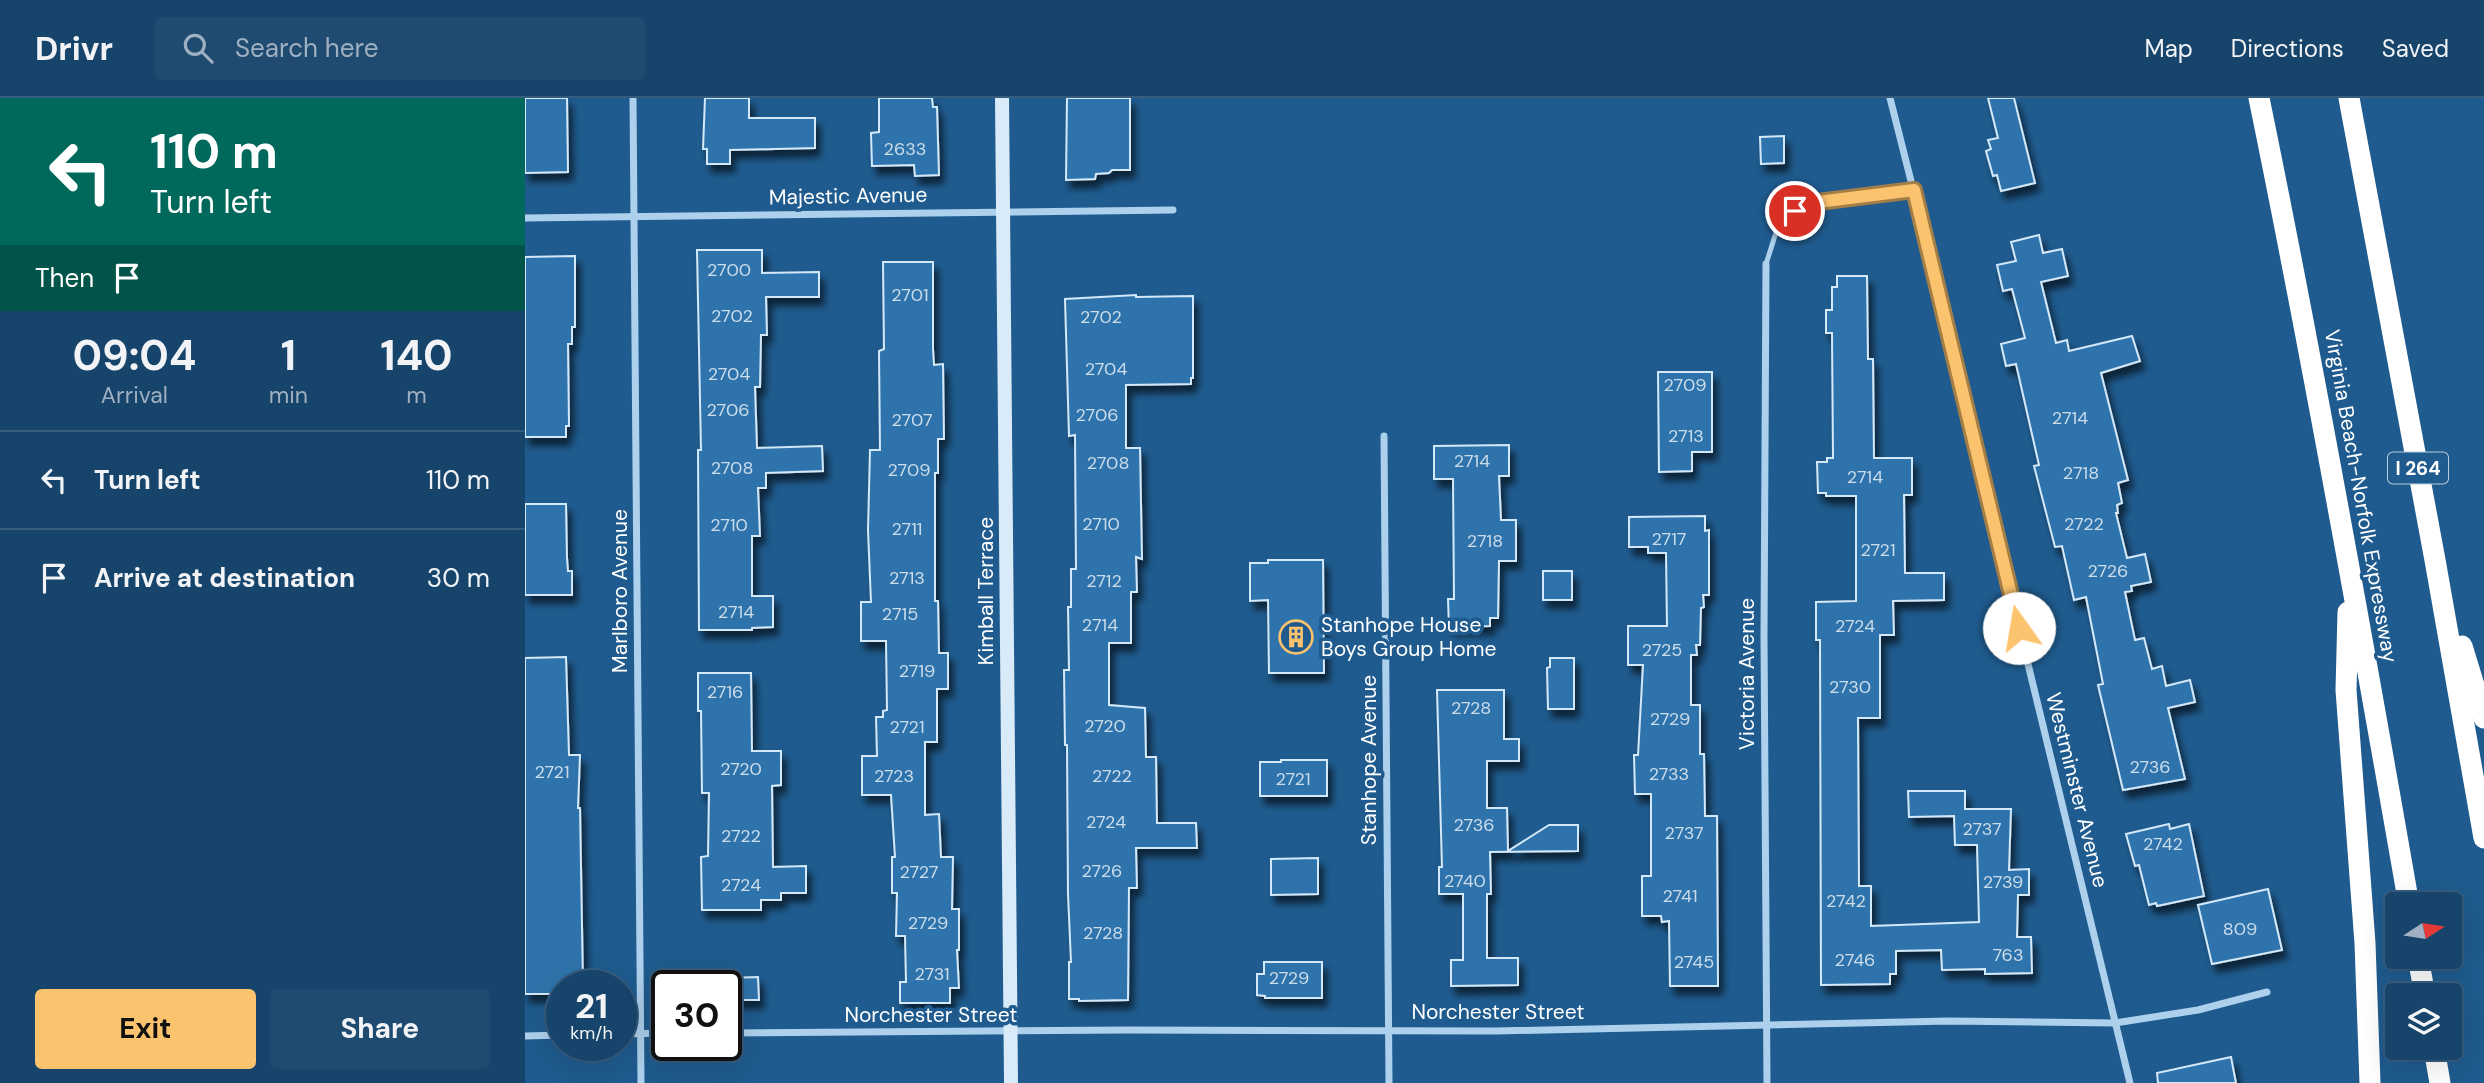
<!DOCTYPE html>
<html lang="en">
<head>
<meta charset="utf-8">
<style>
	body { margin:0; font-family:"DM Sans",sans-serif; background:#204b70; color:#f1f3f6; height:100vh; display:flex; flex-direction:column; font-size:26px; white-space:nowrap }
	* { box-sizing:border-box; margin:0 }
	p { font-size:23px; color:#9eb0c1 }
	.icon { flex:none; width:38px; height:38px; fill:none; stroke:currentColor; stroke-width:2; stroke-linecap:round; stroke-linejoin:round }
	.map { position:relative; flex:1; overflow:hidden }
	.sheet { display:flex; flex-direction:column; background:#17446a; width:525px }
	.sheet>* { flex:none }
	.guide { background:#00695c; color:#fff; overflow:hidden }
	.needle { width:46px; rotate:78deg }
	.fabs { position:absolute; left:1860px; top:794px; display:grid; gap:14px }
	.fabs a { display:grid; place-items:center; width:77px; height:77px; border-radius:7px; background:#17446a; box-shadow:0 7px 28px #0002,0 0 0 2px #365c7e; font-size:35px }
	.speed { position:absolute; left:21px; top:872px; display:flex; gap:14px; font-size:35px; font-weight:700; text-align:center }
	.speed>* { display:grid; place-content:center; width:91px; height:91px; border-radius:50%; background:#17446a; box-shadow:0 7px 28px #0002,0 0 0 2px #365c7e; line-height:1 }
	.speed small { font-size:18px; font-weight:400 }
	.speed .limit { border:4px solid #111; border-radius:10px; background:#fff; color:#111 }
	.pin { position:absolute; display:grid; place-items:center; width:60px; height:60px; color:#fff; margin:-30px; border:4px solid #fff; border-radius:50%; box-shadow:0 2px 7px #0007 }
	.me { position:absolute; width:77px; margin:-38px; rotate:347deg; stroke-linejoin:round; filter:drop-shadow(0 0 5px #0008) }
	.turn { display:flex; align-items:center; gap:24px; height:147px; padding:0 35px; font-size:32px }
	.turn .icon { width:91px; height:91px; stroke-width:2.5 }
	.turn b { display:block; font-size:49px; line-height:60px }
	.then { display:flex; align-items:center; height:66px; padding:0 35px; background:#0003; gap:14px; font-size:26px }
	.eta { display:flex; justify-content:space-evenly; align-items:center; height:119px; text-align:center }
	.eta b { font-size:42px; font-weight:700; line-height:49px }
	.cta { display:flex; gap:14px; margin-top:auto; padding:14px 35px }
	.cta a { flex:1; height:80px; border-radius:7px; background:#fbc36d; color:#111; font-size:28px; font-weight:700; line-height:80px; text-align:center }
	.cta a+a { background:#204b70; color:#f1f3f6 }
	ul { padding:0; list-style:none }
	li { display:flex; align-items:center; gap:21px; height:98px; padding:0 35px; border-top:2px solid #365c7e }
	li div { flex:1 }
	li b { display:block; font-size:26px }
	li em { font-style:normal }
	header { display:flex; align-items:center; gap:42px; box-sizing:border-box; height:98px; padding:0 35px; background:#17446a; border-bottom:2px solid #365c7e }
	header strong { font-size:33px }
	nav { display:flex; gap:38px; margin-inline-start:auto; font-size:24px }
	.search { width:490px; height:63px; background:#204b70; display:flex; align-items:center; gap:18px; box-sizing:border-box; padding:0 24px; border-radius:7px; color:#9eb0c1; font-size:26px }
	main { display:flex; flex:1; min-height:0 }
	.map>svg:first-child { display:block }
	.building { fill:#2e73ab; stroke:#d3e8f9; stroke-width:2; filter:url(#shadow) }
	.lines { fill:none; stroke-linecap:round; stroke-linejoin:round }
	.lane { stroke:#add0ec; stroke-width:5 }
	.street { stroke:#add0ec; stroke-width:7 }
	.secondary { stroke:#d9eaf9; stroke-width:14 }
	.highway { stroke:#fff; stroke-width:21 }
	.route-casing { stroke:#a37f47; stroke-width:18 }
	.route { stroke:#fbc36d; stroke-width:12 }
	.labels { text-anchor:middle; stroke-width:7; stroke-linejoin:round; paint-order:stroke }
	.number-label { font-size:18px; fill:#cbdcea }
	.shield { fill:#1f5b8e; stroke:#bccedd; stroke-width:2 }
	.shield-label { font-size:19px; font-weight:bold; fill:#fff }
	.street-label { font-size:21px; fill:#fff; stroke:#1f5b8e }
	.poi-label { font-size:21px; fill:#fff; stroke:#1f5b8e; text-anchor:start }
</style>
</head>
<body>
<header>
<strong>Drivr</strong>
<div class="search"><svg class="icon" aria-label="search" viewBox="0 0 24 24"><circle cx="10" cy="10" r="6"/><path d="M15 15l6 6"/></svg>Search here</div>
<nav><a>Map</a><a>Directions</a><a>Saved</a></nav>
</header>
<main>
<section class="sheet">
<div class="guide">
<div class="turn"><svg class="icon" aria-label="left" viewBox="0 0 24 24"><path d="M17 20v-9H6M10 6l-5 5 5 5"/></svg><div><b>110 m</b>Turn left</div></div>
<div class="then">Then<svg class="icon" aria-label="arrive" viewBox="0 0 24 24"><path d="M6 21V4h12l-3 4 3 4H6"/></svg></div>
</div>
<div class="eta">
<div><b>09:04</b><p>Arrival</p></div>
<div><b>1</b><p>min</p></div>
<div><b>140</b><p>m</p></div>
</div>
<ul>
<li><svg class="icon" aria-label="left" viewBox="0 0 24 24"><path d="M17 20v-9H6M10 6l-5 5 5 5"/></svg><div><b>Turn left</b></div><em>110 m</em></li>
<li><svg class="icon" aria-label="arrive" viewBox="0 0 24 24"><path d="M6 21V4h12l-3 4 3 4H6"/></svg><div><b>Arrive at destination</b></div><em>30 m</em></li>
</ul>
<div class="cta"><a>Exit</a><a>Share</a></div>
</section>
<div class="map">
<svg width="1959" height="985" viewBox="0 0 1959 985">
	<defs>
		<filter id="shadow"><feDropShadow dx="4.5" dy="8" stdDeviation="3.5" flood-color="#0009"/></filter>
	</defs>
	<rect width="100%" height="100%" fill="#1f5b8e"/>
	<g class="building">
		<polygon points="0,0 42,0 43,74 0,75"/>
		<polygon points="180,0 224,0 224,20 290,20 290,50 205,52 205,66 182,66 182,51 178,51"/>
		<polygon points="354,0 407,0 408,9 412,9 414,77 390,78 389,67 347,68 346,35 354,34"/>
		<polygon points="542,0 605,0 605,72 587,72 584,75 571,76 570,81 541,82"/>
		<polygon points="1463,0 1489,0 1510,85 1476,93 1472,77 1468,78 1461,53 1466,51 1463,42 1473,40"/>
		<polygon points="1259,38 1259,65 1236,66 1235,39"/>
		<polygon points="1514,137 1518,155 1537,151 1543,178 1516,184 1531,245 1542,242 1544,253 1607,238 1615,263 1576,275 1603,382 1593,385 1597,405 1592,407 1593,415 1591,415 1602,460 1620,456 1626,484 1606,488 1607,493 1600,494 1610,542 1619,540 1627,571 1637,568 1641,588 1665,582 1670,604 1643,610 1660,681 1598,692 1573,587 1578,586 1561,499 1549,502 1537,448 1530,449 1509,368 1514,367 1491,266 1481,268 1476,246 1500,240 1487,191 1478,193 1472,167 1491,163 1486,144"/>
		<polygon points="172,152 237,152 237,175 294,174 294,199 241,199 242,237 236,237 235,289 230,289 232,350 297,348 298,373 241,375 241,390 233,390 235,438 227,438 227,498 248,498 248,529 227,530 227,532 174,532 173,352 176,352"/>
		<polygon points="50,158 50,229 47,229 47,246 43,246 44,328 41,328 41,339 0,339 0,159"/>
		<polygon points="358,164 408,164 408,251 409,267 418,266 419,341 413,341 413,375 410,375 410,503 413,503 414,555 423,555 423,591 412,591 412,644 400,644 400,717 414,716 416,759 428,759 427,811 434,811 434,852 432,852 434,890 425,890 425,905 375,905 375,884 381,884 380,838 371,838 372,795 367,795 367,759 370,759 366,697 337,697 337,658 352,658 351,619 358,619 358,613 362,612 361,543 336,543 336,504 346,504 343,432 345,352 355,352 354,253 359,251"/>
		<polygon points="1312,178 1342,178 1343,261 1348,261 1349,360 1387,360 1387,397 1379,397 1380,475 1419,475 1419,502 1368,503 1369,537 1355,537 1355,620 1333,620 1334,788 1346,788 1346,828 1454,824 1452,747 1430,747 1429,718 1384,719 1383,693 1440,693 1440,711 1486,711 1484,772 1504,771 1504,797 1493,797 1492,839 1506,839 1507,875 1460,876 1460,871 1417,872 1416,852 1371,853 1371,876 1365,876 1365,886 1296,887 1295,542 1291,542 1291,504 1331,503 1331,398 1301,398 1301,395 1293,395 1292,364 1302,364 1302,360 1308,360 1307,235 1301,235 1301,212 1307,212 1307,189 1312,189"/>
		<polygon points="611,197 611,199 668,198 668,280 666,280 666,286 601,287 601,350 615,350 617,461 611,459 612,494 606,494 606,545 584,545 584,607 620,610 621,659 631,659 632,725 671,725 672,750 611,750 612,790 604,790 603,902 554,903 554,901 544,901 544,864 546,864 543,796 542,647 540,647 539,572 544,572 543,509 546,509 546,471 551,471 550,337 544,338 540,201"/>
		<polygon points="1133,274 1187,274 1187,354 1167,354 1167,373 1134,374"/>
		<polygon points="984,347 984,378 974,378 976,422 991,422 991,463 974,463 973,520 965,520 965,528 924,529 923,501 929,501 928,381 909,381 909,348"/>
		<polygon points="0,406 41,406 42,460 43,473 47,473 47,497 0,497"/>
		<polygon points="1180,418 1180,433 1184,432 1184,497 1178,497 1179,509 1176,510 1175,547 1171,547 1172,557 1166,557 1166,607 1175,607 1175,656 1179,656 1180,718 1192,718 1193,888 1145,888 1144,823 1137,824 1136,818 1117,818 1117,778 1126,778 1126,696 1110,696 1109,657 1113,657 1118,567 1103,567 1103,528 1142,528 1141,455 1123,455 1123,449 1104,449 1104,419"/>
		<polygon points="743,462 798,462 799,575 744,575 743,502 725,503 725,465 743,465"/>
		<rect x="1018" y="473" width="29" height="29"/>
		<polygon points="41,559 44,657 55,657 53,710 55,710 58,887 37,887 37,896 0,896 0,560"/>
		<polygon points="1025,560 1049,560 1049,611 1023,611 1022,570 1025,569"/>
		<polygon points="173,575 226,575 227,653 256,653 256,687 247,688 248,769 281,768 281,795 256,795 256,802 236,802 236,812 177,812 176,759 183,758 184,695 177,695 176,613 173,613"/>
		<polygon points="912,592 979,592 979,641 994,641 994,663 962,663 962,710 982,710 983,753 1024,727 1053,727 1053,753 965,754 966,796 962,796 962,860 993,860 993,887 926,888 926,862 938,862 938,796 914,796 914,769 917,769"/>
		<polygon points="756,662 802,662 802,698 735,698 735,664 756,664"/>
		<polygon points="1644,726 1645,731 1664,726 1679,798 1632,808 1631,805 1624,807 1614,767 1610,768 1601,736"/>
		<polygon points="793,760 793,796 746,797 746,761"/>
		<polygon points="1743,791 1757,852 1687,866 1673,807"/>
		<polygon points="739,864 797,864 797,900 740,900 740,898 732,897 732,876 739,876"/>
		<polygon points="233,879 234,902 201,902 201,880"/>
		<polygon points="1706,959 1711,985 1633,985 1632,975"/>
	</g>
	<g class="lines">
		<polyline class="lane" points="1241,166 1255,122 1285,105 1389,92"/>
		<g class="street">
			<polyline points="108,0 116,985"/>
			<polyline points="1365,0 1431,261 1475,451 1605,985"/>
			<polyline points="0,120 648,112"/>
			<polyline points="1241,166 1239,539 1242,985"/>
			<polyline points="859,338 864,985"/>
			<polyline points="201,935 603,932 971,933 1424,923 1590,925 1673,912 1742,894"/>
			<polyline points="96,936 142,935"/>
			<polyline points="0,938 37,937"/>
		</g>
		<polyline class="secondary" points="477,0 486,985"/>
		<g class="highway">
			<path d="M1734,0C1789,268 1837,537 1884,807"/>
			<polyline points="1824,0 1910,462 1959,740"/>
			<polyline points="1823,514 1821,592 1840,845 1845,985"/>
			<polyline points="1937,548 1959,620"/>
			<polyline points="1893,859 1900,898"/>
			<polyline points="1909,950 1915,985"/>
		</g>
	</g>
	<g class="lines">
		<defs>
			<polyline id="route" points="1270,113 1285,105 1389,92 1494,530"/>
		</defs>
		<use href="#route" class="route-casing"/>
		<use href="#route" class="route"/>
	</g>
	<defs>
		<symbol id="building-ring" viewBox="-11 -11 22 22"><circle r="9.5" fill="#1f5b8e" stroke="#fbc36d" stroke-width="1.5"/><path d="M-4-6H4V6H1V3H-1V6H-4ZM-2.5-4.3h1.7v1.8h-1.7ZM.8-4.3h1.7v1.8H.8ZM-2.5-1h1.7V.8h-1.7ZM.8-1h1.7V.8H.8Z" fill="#fbc36d"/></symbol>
	</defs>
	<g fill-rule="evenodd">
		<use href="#building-ring" x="752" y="520" width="38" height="38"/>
	</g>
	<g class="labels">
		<g class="number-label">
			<text x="380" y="57">2633</text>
			<text x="204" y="178">2700</text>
			<text x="385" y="203">2701</text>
			<text x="207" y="224">2702</text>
			<text x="576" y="225">2702</text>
			<text x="581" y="277">2704</text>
			<text x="204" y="282">2704</text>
			<text x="1160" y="293">2709</text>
			<text x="203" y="318">2706</text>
			<text x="572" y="323">2706</text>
			<text x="1545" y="326">2714</text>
			<text x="387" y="328">2707</text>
			<text x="1161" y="344">2713</text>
			<text x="947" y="369">2714</text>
			<text x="583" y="371">2708</text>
			<text x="207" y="376">2708</text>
			<text x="384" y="378">2709</text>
			<text x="1556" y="381">2718</text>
			<text x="1340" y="385">2714</text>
			<text x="576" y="432">2710</text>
			<text x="1559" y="432">2722</text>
			<text x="204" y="433">2710</text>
			<text x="382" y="437">2711</text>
			<text x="1144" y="447">2717</text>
			<text x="960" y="449">2718</text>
			<text x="1353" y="458">2721</text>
			<text x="1583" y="479">2726</text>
			<text x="382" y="486">2713</text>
			<text x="579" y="489">2712</text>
			<text x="211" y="520">2714</text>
			<text x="375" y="522">2715</text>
			<text x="575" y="533">2714</text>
			<text x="1330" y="534">2724</text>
			<text x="1137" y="558">2725</text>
			<text x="392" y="579">2719</text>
			<text x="1325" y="595">2730</text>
			<text x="200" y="600">2716</text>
			<text x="946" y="616">2728</text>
			<text x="1145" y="627">2729</text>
			<text x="580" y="634">2720</text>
			<text x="382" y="635">2721</text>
			<text x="1625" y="675">2736</text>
			<text x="216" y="677">2720</text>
			<text x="27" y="680">2721</text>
			<text x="1144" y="682">2733</text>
			<text x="369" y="684">2723</text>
			<text x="587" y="684">2722</text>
			<text x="768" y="687">2721</text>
			<text x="581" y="730">2724</text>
			<text x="949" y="733">2736</text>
			<text x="1457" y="737">2737</text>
			<text x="1159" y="741">2737</text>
			<text x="216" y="744">2722</text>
			<text x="1638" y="752">2742</text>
			<text x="577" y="779">2726</text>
			<text x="394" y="780">2727</text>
			<text x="940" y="789">2740</text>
			<text x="1478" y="790">2739</text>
			<text x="216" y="793">2724</text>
			<text x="1155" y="804">2741</text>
			<text x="1321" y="809">2742</text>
			<text x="403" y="831">2729</text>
			<text x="1715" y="837">809</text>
			<text x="578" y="841">2728</text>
			<text x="1483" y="863">763</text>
			<text x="1330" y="868">2746</text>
			<text x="1169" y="870">2745</text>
			<text x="407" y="882">2731</text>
			<text x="764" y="886">2729</text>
		</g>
		<rect class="shield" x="1863" y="354.5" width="60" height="31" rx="5"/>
		<g class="shield-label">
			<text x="1893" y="377">I 264</text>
		</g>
		<g class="street-label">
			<text transform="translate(323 98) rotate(-1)" y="7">Majestic Avenue</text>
			<text transform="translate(1836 398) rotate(80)" y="7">Virginia Beach-Norfolk Expressway</text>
			<text transform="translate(95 493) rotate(-90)" y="7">Marlboro Avenue</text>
			<text transform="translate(461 493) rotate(-90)" y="7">Kimball Terrace</text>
			<text transform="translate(1222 576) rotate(-90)" y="7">Victoria Avenue</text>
			<text transform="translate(844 662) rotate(-90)" y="7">Stanhope Avenue</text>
			<text transform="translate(1552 692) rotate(76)" y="7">Westminster Avenue</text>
			<text x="973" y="921">Norchester Street</text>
			<text x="406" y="924">Norchester Street</text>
		</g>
		<g class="poi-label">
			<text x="796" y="534">Stanhope House<tspan x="796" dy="24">Boys Group Home</tspan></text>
		</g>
	</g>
</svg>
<div class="fabs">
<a><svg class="needle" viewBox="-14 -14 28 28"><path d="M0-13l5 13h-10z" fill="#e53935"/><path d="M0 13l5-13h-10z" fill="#9eb0c1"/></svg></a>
<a><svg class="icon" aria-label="layers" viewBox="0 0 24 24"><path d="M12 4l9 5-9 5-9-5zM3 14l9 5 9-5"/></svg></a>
</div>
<div class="speed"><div>21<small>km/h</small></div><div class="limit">30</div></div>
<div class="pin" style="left:1270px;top:113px;background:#d93025"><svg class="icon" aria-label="arrive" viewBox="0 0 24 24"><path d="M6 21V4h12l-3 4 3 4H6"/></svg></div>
<svg class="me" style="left:1494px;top:530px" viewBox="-20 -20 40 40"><circle r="19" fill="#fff"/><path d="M0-13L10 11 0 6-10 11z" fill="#fbc36d"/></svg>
</div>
</main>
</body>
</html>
